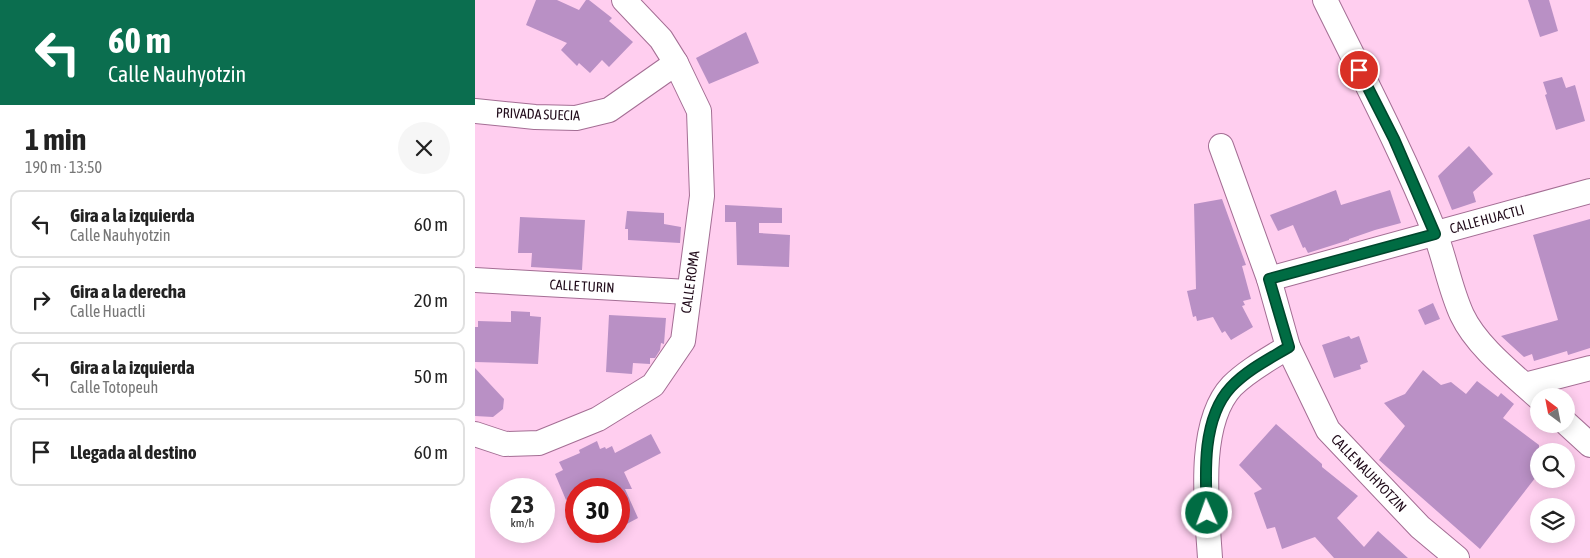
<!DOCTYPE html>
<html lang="es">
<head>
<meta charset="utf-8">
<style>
	body { margin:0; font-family:"Asap Condensed",sans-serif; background:#f6f6f6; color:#222; height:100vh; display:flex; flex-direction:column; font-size:19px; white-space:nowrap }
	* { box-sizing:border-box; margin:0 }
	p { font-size:16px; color:#767676 }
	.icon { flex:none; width:28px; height:28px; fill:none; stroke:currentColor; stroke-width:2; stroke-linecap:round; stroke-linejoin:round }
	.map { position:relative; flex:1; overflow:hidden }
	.side { display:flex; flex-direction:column; background:#fff; width:475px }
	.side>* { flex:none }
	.banner { background:#0b6e4f; color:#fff; overflow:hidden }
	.needle { width:32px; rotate:328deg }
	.tools { position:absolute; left:1055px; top:388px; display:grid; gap:10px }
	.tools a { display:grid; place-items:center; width:45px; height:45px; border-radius:50%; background:#fff; box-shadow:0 2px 12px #0003; font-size:25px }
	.speed { position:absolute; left:15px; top:478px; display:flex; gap:10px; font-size:25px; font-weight:700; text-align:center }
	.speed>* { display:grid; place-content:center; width:65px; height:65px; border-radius:50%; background:#fff; box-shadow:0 2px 12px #0003; line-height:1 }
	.speed small { font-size:12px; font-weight:400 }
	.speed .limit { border:8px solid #d22; background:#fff; color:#111 }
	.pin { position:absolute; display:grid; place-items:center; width:42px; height:42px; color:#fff; margin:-21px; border:2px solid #fff; border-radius:50%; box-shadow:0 1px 5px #0007 }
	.me { position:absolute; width:55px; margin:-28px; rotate:358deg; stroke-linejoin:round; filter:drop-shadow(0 0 4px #0008) }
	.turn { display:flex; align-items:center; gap:18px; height:105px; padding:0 25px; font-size:22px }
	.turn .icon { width:65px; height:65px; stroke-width:2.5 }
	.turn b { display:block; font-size:35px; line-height:42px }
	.round { display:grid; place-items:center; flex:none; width:52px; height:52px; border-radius:26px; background:#f6f6f6 }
	.overview { display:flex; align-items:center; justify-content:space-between; height:85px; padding:0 25px }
	h1 { font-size:30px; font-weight:700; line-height:38px }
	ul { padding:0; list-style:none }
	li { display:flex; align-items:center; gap:15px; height:68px; margin:0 10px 8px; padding:0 15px; border:2px solid #e0e0e0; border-radius:10px }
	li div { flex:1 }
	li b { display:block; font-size:19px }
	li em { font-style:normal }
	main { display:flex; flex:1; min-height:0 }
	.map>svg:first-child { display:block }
	.building { fill:#b990c5 }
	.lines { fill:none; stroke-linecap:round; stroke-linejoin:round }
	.minor-casing { stroke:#a46e94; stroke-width:26 }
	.minor { stroke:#fff; stroke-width:24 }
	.route-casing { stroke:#00462c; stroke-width:12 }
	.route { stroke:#006c43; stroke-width:9 }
	.labels { text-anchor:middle; stroke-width:4; stroke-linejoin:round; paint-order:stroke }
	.street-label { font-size:14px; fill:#200b1a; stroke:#fff }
</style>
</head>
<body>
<main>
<section class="side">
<div class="banner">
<div class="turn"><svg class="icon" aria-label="left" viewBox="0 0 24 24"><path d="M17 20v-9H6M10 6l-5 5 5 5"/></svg><div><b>60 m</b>Calle Nauhyotzin</div></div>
</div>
<div class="overview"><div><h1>1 min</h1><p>190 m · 13:50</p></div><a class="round"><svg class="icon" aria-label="close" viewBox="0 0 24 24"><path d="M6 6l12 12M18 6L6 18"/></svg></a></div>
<ul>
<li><svg class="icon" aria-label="left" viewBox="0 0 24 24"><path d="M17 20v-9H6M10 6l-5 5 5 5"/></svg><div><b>Gira a la izquierda</b><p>Calle Nauhyotzin</p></div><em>60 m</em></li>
<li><svg class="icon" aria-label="right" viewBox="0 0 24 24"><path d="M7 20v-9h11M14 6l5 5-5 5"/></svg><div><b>Gira a la derecha</b><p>Calle Huactli</p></div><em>20 m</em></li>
<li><svg class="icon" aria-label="left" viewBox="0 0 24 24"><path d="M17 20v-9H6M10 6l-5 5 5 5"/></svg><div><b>Gira a la izquierda</b><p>Calle Totopeuh</p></div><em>50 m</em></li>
<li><svg class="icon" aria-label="arrive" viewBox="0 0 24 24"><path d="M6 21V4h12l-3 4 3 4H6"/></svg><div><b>Llegada al destino</b></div><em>60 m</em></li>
</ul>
</section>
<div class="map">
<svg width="1115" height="558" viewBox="0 0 1115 558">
	<rect width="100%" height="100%" fill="#ffceef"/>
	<g class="building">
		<polygon points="61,0 82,0 104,10 111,0 114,0 137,18 134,21 158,42 134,67 127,60 115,73 104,63 102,66 86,50 92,43 51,25"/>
		<polygon points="1053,0 1074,0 1083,31 1065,37"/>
		<polygon points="271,32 284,63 234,84 221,58"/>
		<polygon points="1087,77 1091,88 1100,85 1110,121 1081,130 1070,95 1072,94 1068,82"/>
		<polygon points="994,146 1018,174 998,192 1001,202 977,210 963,176"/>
		<polygon points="861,190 866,205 915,190 926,223 900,230 874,239 874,240 833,253 830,247 828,248 818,225 803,231 795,215"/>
		<polygon points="747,199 771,265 767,266 776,299 768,301 770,305 767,306 778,327 756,340 750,331 747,333 738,317 722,321 721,316 718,317 712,291 721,289 719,204"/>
		<polygon points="250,205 307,208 307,223 284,223 284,233 315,235 314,267 262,265 261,222 250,222"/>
		<polygon points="152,211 189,213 189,224 206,227 205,243 153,240 153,229 150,229"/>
		<polygon points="45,217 110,220 107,270 56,267 57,253 43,253"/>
		<polygon points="1115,219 1115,348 1093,355 1092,351 1059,361 1057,354 1049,357 1026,336 1083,320 1058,235"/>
		<polygon points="958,303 965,319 950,325 943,310"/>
		<polygon points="36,311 55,312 55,316 66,317 63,364 0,362 0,327 3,327 3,321 36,322"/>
		<polygon points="134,315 191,318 189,344 186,343 185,350 180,358 175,358 175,364 158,363 157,374 131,372"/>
		<polygon points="874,336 876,339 884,336 893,362 885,365 886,369 859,378 847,345"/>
		<polygon points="0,368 29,399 28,409 18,417 0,416"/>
		<polygon points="948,370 966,385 976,382 991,394 1002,381 1023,397 1026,393 1039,404 1028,418 1064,445 1064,473 1005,549 904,460 930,426 909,403 930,394"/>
		<polygon points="801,424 847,464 847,467 883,496 862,518 889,547 903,531 933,558 859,558 840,537 807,549 800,527 792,529 779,493 787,489 764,465"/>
		<polygon points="176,434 186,453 149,472 157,489 150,489 163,518 144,528 144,489 101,489 101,495 91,500 80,474 88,470 84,462 105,453 104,450 122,441 125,449 130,447 131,449 137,446 140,453"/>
	</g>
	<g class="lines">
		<defs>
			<g id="minor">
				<path d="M850,0C888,77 928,153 960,233C970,259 975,289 987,315C1002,347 1039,375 1064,398"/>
				<polyline points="0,111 60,117 101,118 134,110 201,63"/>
				<polyline points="746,146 794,279 813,347 853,430 945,527 982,558"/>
				<polyline points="794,279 1115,191"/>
				<polyline points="0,280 213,292"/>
				<polyline points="1050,385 1115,368"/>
				<polyline points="1091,423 1115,445"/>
				<polyline points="0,434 30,444 64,443 123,419 178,385 208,341 227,196 224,111 201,63 186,39 149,0"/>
				<path d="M735,558C732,510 721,424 757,386C773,370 794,359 813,347"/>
			</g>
		</defs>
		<use href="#minor" class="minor-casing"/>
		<use href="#minor" class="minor"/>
	</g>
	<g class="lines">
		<defs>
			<path id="route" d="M732,513C730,473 727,418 756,387C772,370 794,359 814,347L794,279L960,234L919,139L884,70"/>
		</defs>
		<use href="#route" class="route-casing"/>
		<use href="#route" class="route"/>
	</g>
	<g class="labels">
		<g class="street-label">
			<text transform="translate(63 114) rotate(2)" y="5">PRIVADA SUECIA</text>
			<text transform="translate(1012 219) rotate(-15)" y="5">CALLE HUACTLI</text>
			<text transform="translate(215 282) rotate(-82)" y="5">CALLE ROMA</text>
			<text transform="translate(107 286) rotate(3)" y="5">CALLE TURIN</text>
			<text transform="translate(894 473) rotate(46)" y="5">CALLE NAUHYOTZIN</text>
		</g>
	</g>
</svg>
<div class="tools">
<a><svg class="needle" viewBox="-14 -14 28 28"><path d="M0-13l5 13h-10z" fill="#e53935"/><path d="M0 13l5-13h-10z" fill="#767676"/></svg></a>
<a><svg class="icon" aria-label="search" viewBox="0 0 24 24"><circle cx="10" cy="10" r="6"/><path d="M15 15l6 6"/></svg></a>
<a><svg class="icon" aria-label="layers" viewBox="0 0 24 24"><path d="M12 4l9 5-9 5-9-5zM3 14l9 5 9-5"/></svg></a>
</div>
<div class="speed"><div>23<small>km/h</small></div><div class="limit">30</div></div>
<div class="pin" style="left:884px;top:70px;background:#d93025"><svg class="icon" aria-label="arrive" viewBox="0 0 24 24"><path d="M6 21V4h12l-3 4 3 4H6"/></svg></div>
<svg class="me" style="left:732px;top:513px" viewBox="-20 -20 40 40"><circle r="17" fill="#006c43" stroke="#fff" stroke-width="3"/><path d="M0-11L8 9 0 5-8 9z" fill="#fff"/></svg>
</div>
</main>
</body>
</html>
